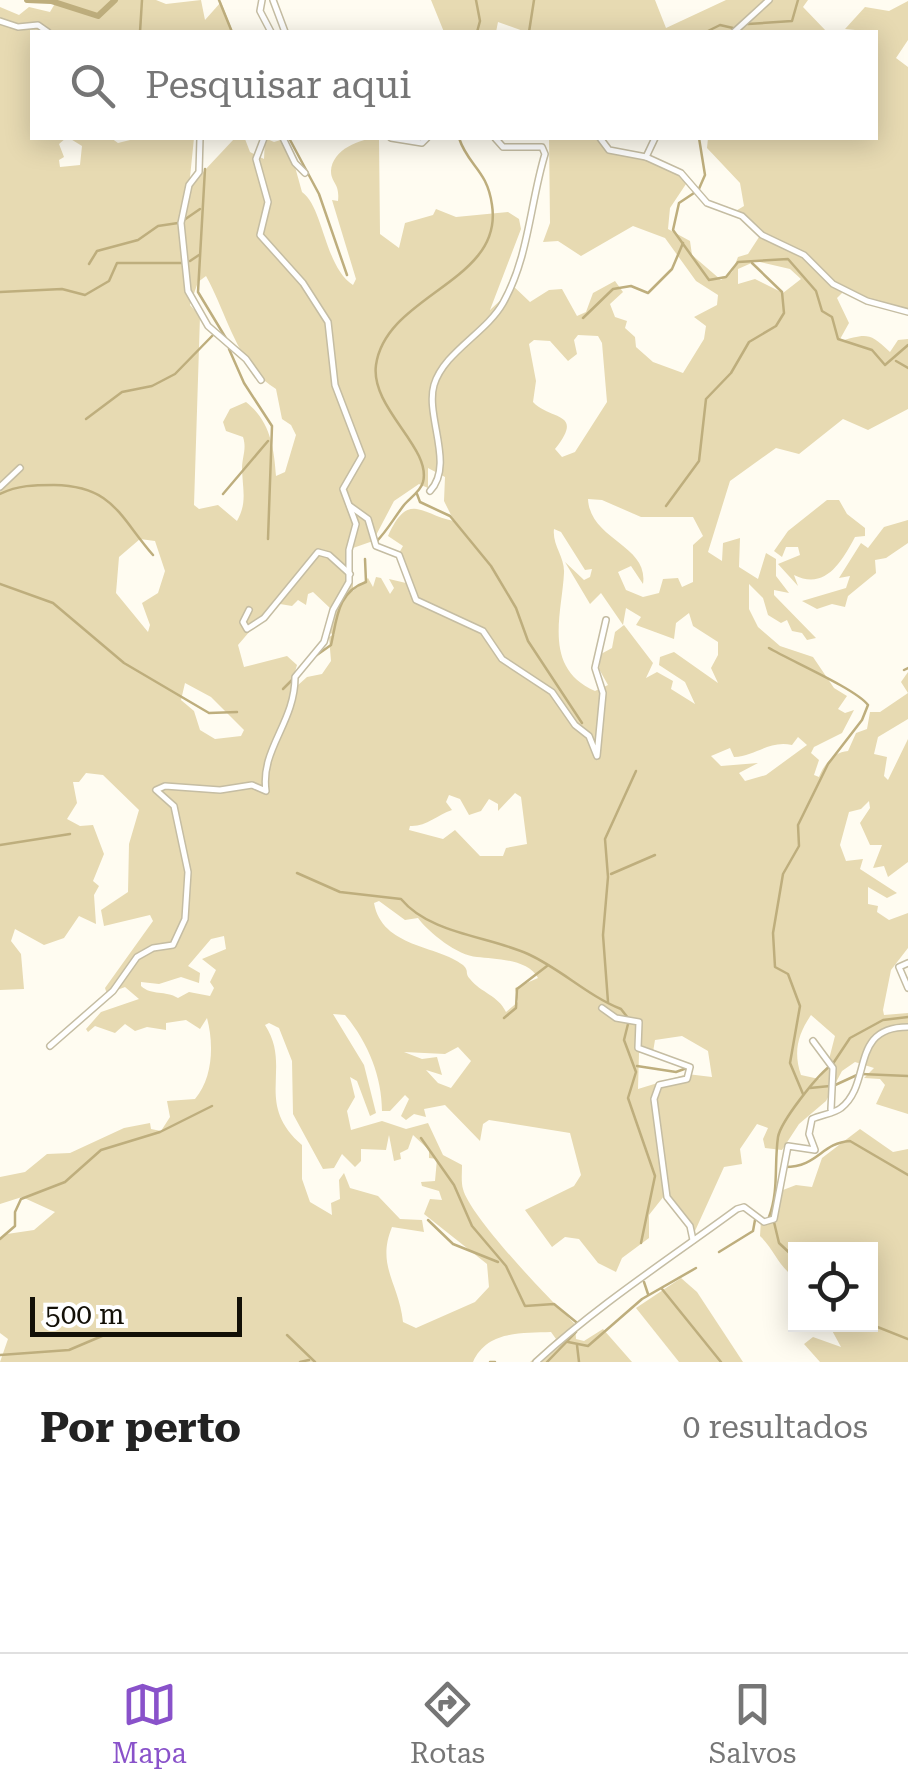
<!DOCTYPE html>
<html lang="pt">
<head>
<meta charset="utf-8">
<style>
  body { margin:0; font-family:"Roboto Serif",serif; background:#f2f2f2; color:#222 }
  .controls { position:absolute; right:30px; bottom:30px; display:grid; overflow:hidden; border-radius:0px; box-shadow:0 5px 25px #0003 }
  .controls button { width:90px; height:90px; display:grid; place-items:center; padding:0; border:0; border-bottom:2px solid #e0e0e0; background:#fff; color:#222; font:50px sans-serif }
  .scale { position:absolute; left:30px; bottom:25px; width:212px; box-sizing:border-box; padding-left:10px; border:5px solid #131007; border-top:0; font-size:28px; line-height:35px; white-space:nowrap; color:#131007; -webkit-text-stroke:8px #fff; paint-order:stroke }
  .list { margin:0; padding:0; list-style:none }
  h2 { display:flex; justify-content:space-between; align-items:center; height:130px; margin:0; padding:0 40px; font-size:42px }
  h2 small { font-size:32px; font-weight:400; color:#767676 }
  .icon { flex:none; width:55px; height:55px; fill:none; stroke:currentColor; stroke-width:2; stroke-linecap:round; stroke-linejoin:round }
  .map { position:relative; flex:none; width:908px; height:1362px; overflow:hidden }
  .search { position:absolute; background:#fff; box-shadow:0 5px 25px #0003; left:30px; right:30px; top:30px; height:110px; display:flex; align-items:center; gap:25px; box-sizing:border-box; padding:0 35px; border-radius:0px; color:#767676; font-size:38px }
  .sheet { height:290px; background:#fff }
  nav { display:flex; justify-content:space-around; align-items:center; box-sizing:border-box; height:140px; border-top:2px solid #e0e0e0; background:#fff; font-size:28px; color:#767676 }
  nav a { display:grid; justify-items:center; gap:5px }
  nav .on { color:#8952ca }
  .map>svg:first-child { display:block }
  .green { fill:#e7dab2; fill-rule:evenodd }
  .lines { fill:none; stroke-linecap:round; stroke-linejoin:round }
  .stream { stroke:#beae7d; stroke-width:2.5 }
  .river { stroke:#beae7d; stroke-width:6 }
  .minor-casing { stroke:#c5bda3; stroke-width:8 }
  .minor { stroke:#fff; stroke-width:5 }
</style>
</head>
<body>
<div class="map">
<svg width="908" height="1362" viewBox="0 0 908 1362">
  <rect width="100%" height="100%" fill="#fffcf1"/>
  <g class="green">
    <path d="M57 0H156L166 4 201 0 205 20 221 2 233 32H32V138H66L59 144 64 157 59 160 60 167 80 165 82 146 69 138H111L118 143 138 138H194L189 187 234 139H245L250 152 264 159 265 138 274 142 287 138 302 192C324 208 324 266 353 285L356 279 332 200 338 201C340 183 331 183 331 171 332 150 360 138 379 138L380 234 399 248 405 223 433 215 436 209 456 217 508 212 519 219 521 229 490 310 505 296 510 283 530 302 549 290 562 289 577 316 586 312 593 293 615 281 623 292 610 304 615 317 627 321 625 328 635 337 636 347 653 362 683 373 704 339 706 326 694 317 717 305 718 295 696 281 665 238 633 226 581 256 558 241 543 242 550 223 549 138H597L606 150 650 160 682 175 686 184 670 208 668 229 690 241 692 255 721 280 732 272 738 257 748 254 761 234 734 212 744 206 740 183 707 148 708 138H876V32L845 29 865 7 889 11 908 1V40L896 58 908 67V313L843 292 837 298 849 323 839 341C865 335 868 330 890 352L898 340 908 339V409L868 430 843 419 799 454 776 448 730 481 708 552 722 561 723 543 740 538 739 567 758 579 766 553 776 559V576L789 593 774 590V595L816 638 807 640 802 633 792 631 787 620 781 623 768 615 763 598 749 584V609L758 627 780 646 813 657 834 688 847 696 838 709 845 713 854 710 842 733 814 747 811 753 819 760 814 775 819 777C824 764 834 752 848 751L856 733 867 729 870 712H880L908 693 901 682 908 672V719L878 737 874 754 887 757 884 776 888 780 908 739V862L888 877 884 866 873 868 882 845H870L860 823 870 808 869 801 861 809 849 812 840 845 846 861 863 859 860 869 897 893 887 898 868 887V904L878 906 877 912 889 920 908 913V948L891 970 883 1010 884 1015 908 1013V1114L876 1104 885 1085 880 1079 864 1078 874 1068 855 1062 842 1071 826 1101 799 1124 782 1150 765 1148 763 1139 768 1128 757 1124 740 1149 742 1164 724 1167 695 1231 664 1196 649 1215V1238L622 1258 616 1272 598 1263 579 1239 565 1237 552 1247 525 1210 574 1186 581 1175 570 1133 489 1120 483 1124 480 1141 445 1105 424 1109 426 1117 414 1114 406 1120 401 1116 409 1099 405 1095 390 1111H382C382 1077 368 1042 345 1015L333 1014 364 1065 376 1113 370 1116 357 1081 350 1077 355 1097 347 1111 351 1130 382 1121 406 1129 428 1123 443 1155 462 1165C462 1173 461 1182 463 1189 470 1217 551 1301 575 1324L576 1339 584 1341 603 1329 632 1362H530L556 1339 551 1332C521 1333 487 1331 473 1362H0L8 1339 0 1333V1240L7 1234 34 1230 55 1212 22 1197 0 1204V1177L25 1172 47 1154 70 1153 124 1128 150 1123 151 1129 161 1131 170 1117 167 1101 195 1099C213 1078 214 1044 207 1018L200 1029 186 1020 166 1023V1030L147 1027 135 1031 125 1024 115 1033 95 1026 88 1032 86 1029 101 1012 139 999 125 987 107 994 105 988 153 921 150 915 104 926 101 910 128 892 129 844 139 810 103 775 86 773 79 782H73L77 803 67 819 80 826 93 825 104 854 93 881 99 886 94 895 96 924 79 916 64 938 44 945 15 929 11 941 21 954 24 989 0 990V7L19 15 29 7 50 12ZM756 261 790 269 801 279 783 293 755 279 738 284V269ZM206 276C228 316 237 365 276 389L282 419 291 425 296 435 285 472 276 476C274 447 270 421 246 402L230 409 223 422 226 431 243 437C247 449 242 457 242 469 243 492 247 503 237 521L218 505 199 509 194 505 200 316 190 305 198 282ZM578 335 598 336 602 343 607 402 575 452 562 457 555 449C585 411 551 421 533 402L536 381 529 344 534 340 550 341 568 361 577 354 574 340ZM428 468 445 477 444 501 454 521C421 515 409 490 388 536L403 546 399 553 406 565V583L389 579 394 588 390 594 381 578 376 577 373 587 368 578 353 591V548L373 541 394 501 419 484 428 488ZM588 499 602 500 641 517H693L703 536 693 545V582L682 587 678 578 663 579 659 593 643 597 626 590 618 572 631 566 643 584C649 545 590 540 588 499ZM554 529 561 532 585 570 592 569 590 577 584 580 565 562 590 604 601 593 623 625 626 608 641 617 636 625 674 639 676 623 689 613 693 626 718 642V655L711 668 718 683 674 652 660 657 659 665 685 682 695 704 671 689 673 681 657 672 646 678 653 663 624 625 615 632 612 648 601 654 599 669 608 685 595 691C542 668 562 614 564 573 565 557 552 545 554 529ZM140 539 155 541 165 571 158 593 142 603 150 625 148 632 116 593 119 557ZM313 592 331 609 327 633 335 634 329 637 331 661 322 674 307 677 297 686 292 682 297 665 287 656 244 667 238 645 274 603 292 606 298 600 306 605 308 594ZM185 683 211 697 244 730 241 736 215 739 200 730 194 711 181 700ZM798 737 807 745 766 775 745 781 739 773 758 763 721 766 711 756 730 748 734 757C756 756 769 740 792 745ZM515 793 521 797 527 844 506 848 503 856H480L455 830 443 839 409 830 410 826C426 827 437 815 452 810L446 802 449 795 460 799 469 815 481 811 489 799 498 804V811ZM379 901 405 920 418 918C428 932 458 956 477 957 495 959 528 959 538 978L515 988 518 1002 506 1012C498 995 481 993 470 979 464 972 470 972 463 965 438 945 382 948 374 903ZM224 936 226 949 202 959 216 970 210 982 214 988 210 996 189 992 178 998C165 990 152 996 141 986V982L159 984 181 977 199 983 200 973 188 966 211 939ZM811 1015 835 1036 827 1067 819 1079 801 1075C793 1052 798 1034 811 1015ZM269 1023 279 1028 292 1061 293 1114 323 1169 334 1168 342 1154 355 1167 361 1161V1149L386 1150 389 1135 394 1161 401 1159 400 1153 408 1149 413 1135 429 1150V1158L437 1159 435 1181 421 1182 422 1186 439 1191 442 1200 430 1199 424 1214 487 1264 489 1287 475 1302 416 1328 403 1322C399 1283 376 1266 392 1227L424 1232 422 1220 400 1219 378 1196 350 1188 344 1173 339 1180 340 1199 331 1203 332 1215 310 1202 302 1179V1145C253 1103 293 1068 265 1025ZM682 1036 708 1051 712 1077 687 1074 638 1089 639 1053 653 1052 655 1040ZM458 1047 471 1061 451 1088 438 1083 426 1070 442 1075 437 1057 422 1059 404 1052 445 1054Z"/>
    <path d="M431 0H655L666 28 726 0H808L803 7 827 32H526L498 22 496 32H444Z"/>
    <path d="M827 500H839L847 514 865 528V536L855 537C840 565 824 590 794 575L798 586 778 564 800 555 798 547H786L782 557 774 551 788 531Z"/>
    <path d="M908 520V543L886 558 875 560 876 573 848 596 845 607 832 604 817 609 802 601 846 588 850 576 839 578 861 543 868 548 884 527Z"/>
    <path d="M860 1129 893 1152 908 1149V1362H820L804 1344 813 1337 841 1347 829 1325 870 1324V1250H796L795 1277C779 1268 774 1249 760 1236L761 1220 774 1216 783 1190 796 1185 812 1187 822 1158Z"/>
    <path d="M681 1278 697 1292 743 1362H679L636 1308Z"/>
  </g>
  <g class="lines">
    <g class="stream">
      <path d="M219 0 232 32"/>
      <path d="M476 0 480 21 477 32"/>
      <path d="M748 24 792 21 798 0"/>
      <path d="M140 32 142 0"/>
      <path d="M529 32 534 0"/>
      <path d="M706 32 720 25 733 28"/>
      <path d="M289 138 319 194 347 275"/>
      <path d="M320 138H344"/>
      <path d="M205 169 198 292 227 340"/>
      <path d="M698 191 705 175 699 138"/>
      <path d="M694 193 679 203 673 230 709 280 726 277 738 262 788 259 816 291 822 311 832 317 838 339 872 350 885 365 908 345"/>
      <path d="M184 220 200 209"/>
      <path d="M190 261 199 255"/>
      <path d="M89 264 97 251 138 240 158 226 178 223"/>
      <path d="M0 292 62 289 85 295 109 281 117 263H184"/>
      <path d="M583 318 613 289 631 286 648 293 672 269 683 243"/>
      <path d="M229 349 244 383 272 426 268 539"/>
      <path d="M896 361 908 368"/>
      <path d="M86 419 122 392 152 386 175 374 214 334"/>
      <path d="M0 494C18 485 35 485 54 485 113 486 119 516 153 555"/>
      <path d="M223 494 268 441"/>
      <path d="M417 494 420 502 450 516 491 566 516 608 528 641 582 723"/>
      <path d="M666 506 699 461 706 399 731 373 749 342 776 326 784 313 782 292 752 263"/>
      <path d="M376 542C387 531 394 518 404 505 410 498 421 491 423 482 432 448 370 408 376 365 386 294 504 282 492 205 487 169 468 166 459 138"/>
      <path d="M0 584 53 603 124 663 209 713 237 712"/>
      <path d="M769 648C791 661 856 689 868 705L862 720 828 764 798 825 799 846 783 874 773 933 775 967 788 974 800 1006 790 1063 803 1094"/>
      <path d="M314 657 331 645C337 619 337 592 366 582L365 559"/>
      <path d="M904 670 908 668"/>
      <path d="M283 689 292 680"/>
      <path d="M0 845 70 834"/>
      <path d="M297 873 340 892 401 899C430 934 488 936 528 954 561 969 588 996 621 1009L628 1018"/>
      <path d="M611 874 655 855"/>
      <path d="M608 1002 603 935 608 877 605 839 636 771"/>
      <path d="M504 1018 516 1008 517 989 547 966"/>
      <path d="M628 1024 624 1040 636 1072 628 1098 655 1176 641 1243"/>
      <path d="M832 1065 850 1038 883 1020 908 1017"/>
      <path d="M637 1066 676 1072 687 1068"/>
      <path d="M861 1074 908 1076"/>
      <path d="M833 1086 857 1075"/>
      <path d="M810 1088 830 1086"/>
      <path d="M421 1138 454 1185 472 1226 506 1266 525 1306 554 1304 576 1322"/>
      <path d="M785 1167C818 1167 821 1143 850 1141L908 1175"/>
      <path d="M769 1217C779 1190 774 1165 778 1137 781 1121 816 1077 830 1066"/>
      <path d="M428 1220 453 1244 498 1262"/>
      <path d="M774 1222 779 1243 796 1259"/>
      <path d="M0 1239 15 1226V1212L21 1199 65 1182 101 1150 160 1132 212 1106"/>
      <path d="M719 1252 753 1231 755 1220"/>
      <path d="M644 1282 648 1294"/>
      <path d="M662 1289 721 1362"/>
      <path d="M870 1324 908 1339"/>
      <path d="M287 1335 315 1362"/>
      <path d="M568 1342 588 1346 642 1299 696 1268"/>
      <path d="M577 1345 579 1362"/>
      <path d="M0 1355 69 1350 102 1336"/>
      <path d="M300 1362 309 1360"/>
      <path d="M490 1362H495"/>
      <path d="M547 1362 576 1332"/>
    </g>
    <path class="river" d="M27 0 51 1 98 16 115 0"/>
    <defs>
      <g id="minor">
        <path d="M262 0 260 11 271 32"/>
        <path d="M273 0 285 32"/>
        <path d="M0 21 18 27 38 25 48 32"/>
        <path d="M734 32 769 0"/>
        <path d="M200 138 199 172 189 185 181 223 188 291 208 326 246 359 261 380"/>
        <path d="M283 138 295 163 305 173"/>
        <path d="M391 138 422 143 427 138"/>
        <path d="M600 138 609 150 646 157 681 173 707 203 742 216 762 235 804 255 833 284 867 301 908 312"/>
        <path d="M646 157 655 138"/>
        <path d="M0 487 20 468"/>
        <path d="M430 491C455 465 425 416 434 385 444 352 486 333 503 303 529 257 530 203 545 154L542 147H503L495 138"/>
        <path d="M350 506 368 519 376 546 399 555 416 600 483 631 502 659 552 692 575 725 589 736 597 756 603 693 595 668 606 620"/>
        <path d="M249 610 243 622 247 629 264 618 318 552 329 555 350 574"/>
        <path d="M908 963 899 967 908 988"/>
        <path d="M602 1008 616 1018 639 1022 638 1048 690 1067 687 1079 659 1085 654 1099 667 1197 690 1226 693 1240"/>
        <path d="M813 1041 833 1068 831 1109"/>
        <path d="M50 1046 113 991 137 957 153 948 173 945 185 919 188 872 174 806 156 790 165 786 220 790 252 785 266 791C260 749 295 723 295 677L324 642 333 610 349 582V550L356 524 343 489 362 456 335 385 328 322 303 283 260 235 268 202 256 159 264 138"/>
        <path d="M536 1362C598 1305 669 1259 737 1209L744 1207 764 1222 774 1219 788 1146 815 1150 809 1134 812 1119C821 1115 835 1113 841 1108 873 1083 849 1027 908 1027"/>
      </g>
    </defs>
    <use href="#minor" class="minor-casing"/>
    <use href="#minor" class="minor"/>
  </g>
</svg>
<div class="controls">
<button><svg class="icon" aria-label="locate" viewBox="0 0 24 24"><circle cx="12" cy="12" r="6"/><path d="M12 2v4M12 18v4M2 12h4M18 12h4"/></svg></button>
</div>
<div class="scale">500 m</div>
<div class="search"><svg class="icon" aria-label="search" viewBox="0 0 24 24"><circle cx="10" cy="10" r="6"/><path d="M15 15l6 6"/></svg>Pesquisar aqui</div>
</div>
<section class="sheet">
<h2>Por perto<small>0 resultados</small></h2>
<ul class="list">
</ul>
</section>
<nav>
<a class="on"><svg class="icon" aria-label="map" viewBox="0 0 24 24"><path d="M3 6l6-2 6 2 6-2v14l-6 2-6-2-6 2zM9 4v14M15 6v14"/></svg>Mapa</a>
<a><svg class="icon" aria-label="directions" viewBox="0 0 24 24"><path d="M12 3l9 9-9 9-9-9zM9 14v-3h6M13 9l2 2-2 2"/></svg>Rotas</a>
<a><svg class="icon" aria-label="saved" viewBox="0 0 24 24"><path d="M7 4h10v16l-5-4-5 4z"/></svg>Salvos</a>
</nav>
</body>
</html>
